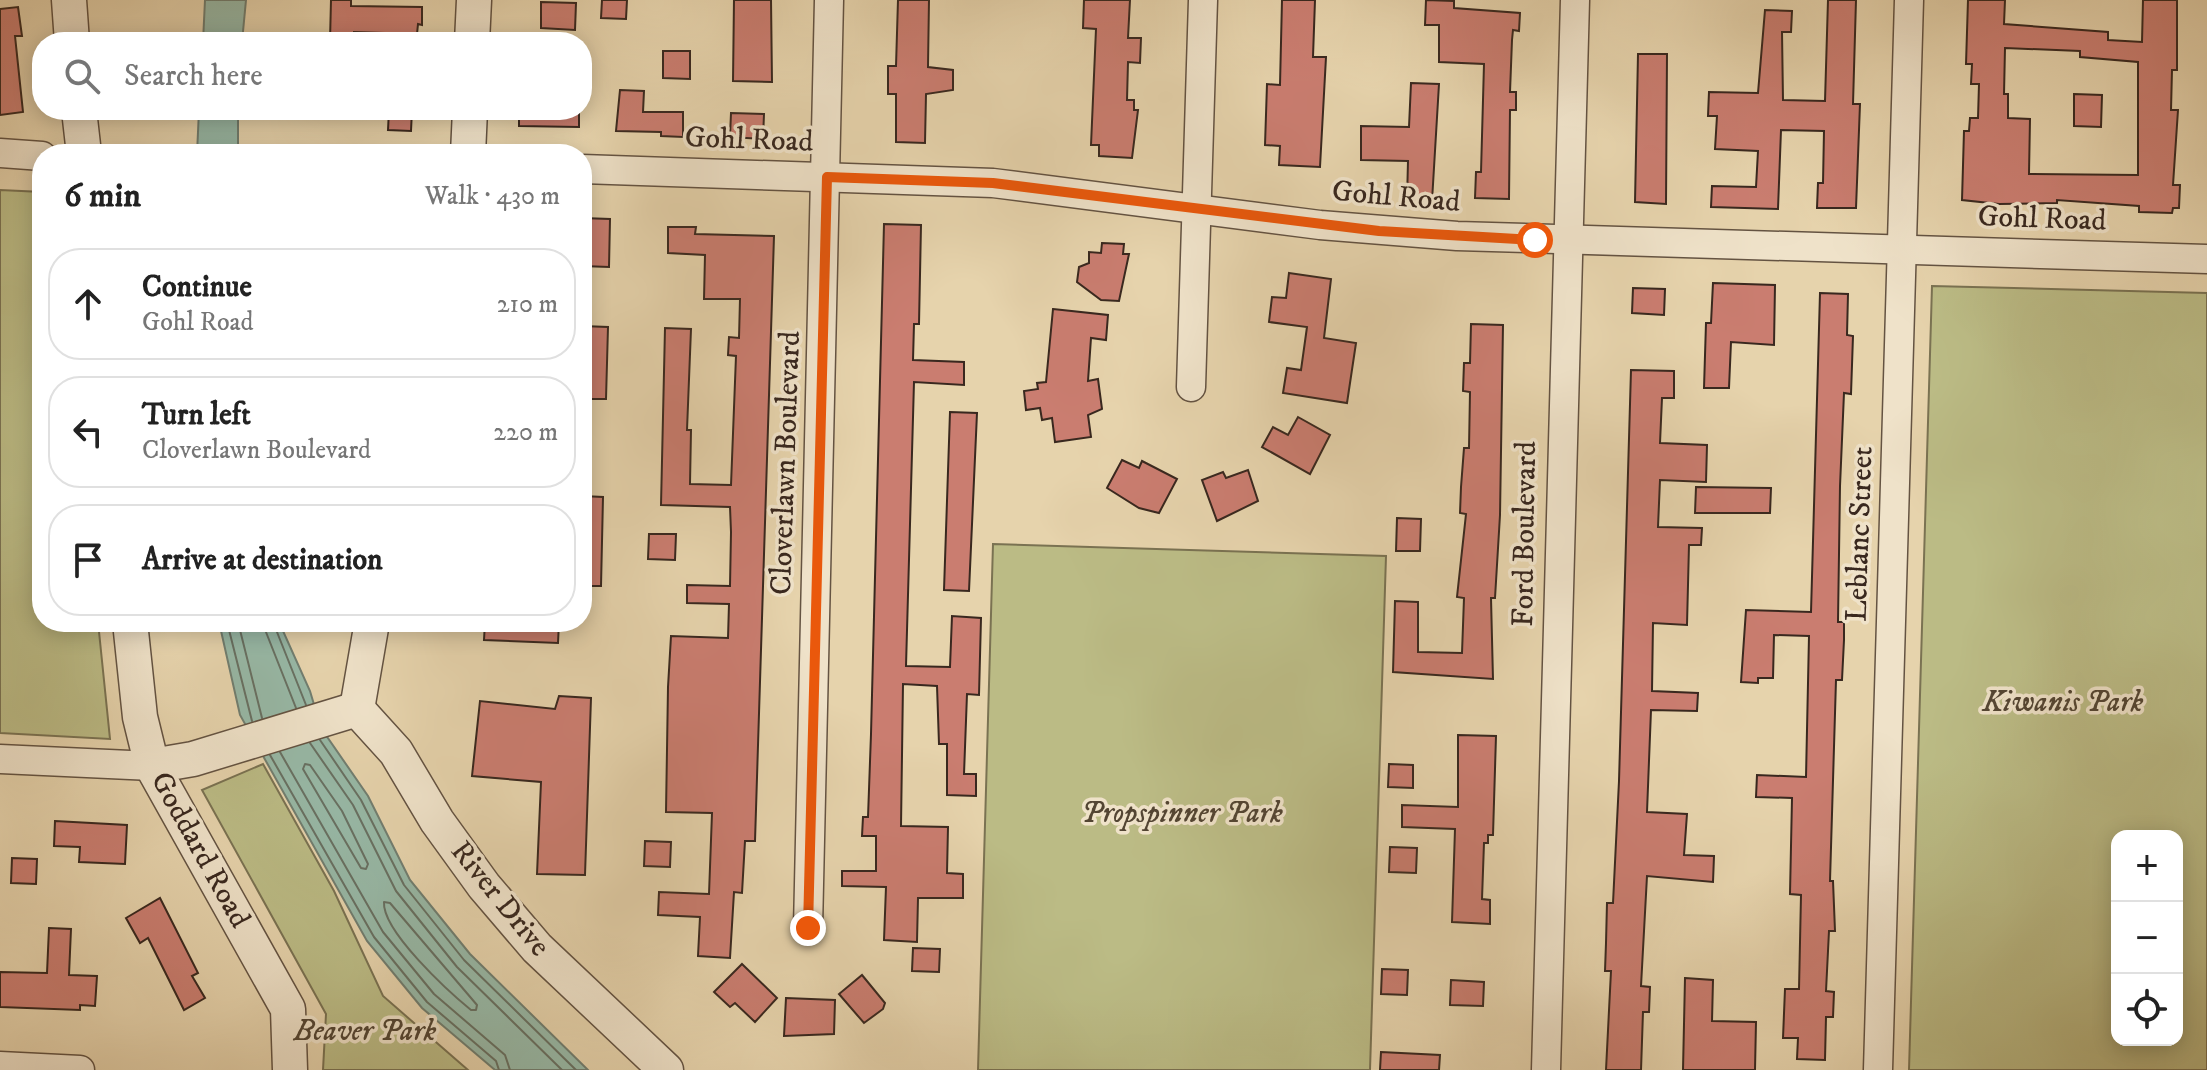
<!DOCTYPE html>
<html lang="en">
<head>
<meta charset="utf-8">
<style>
  body { margin:0; font-family:"IM FELL DW Pica",serif; background:#f6f6f6; color:#222 }
  .controls { position:absolute; right:24px; bottom:24px; display:grid; overflow:hidden; border-radius:16px; box-shadow:0 4px 20px #0003 }
  .controls button { width:72px; height:72px; display:grid; place-items:center; padding:0; border:0; border-bottom:2px solid #e0e0e0; background:#fff; color:#222; font:40px sans-serif }
  .stop { position:absolute; width:24px; height:24px; margin:-18px; border:6px solid #ea580c; border-radius:50%; background:#fff }
  .stop.end { background:#ea580c; border-color:#fff; box-shadow:0 2px 8px #0008 }
  .list { margin:0; padding:0; list-style:none }
  h2 { display:flex; justify-content:space-between; align-items:center; height:104px; margin:0; padding:0 32px; font-size:34px }
  h2 small { font-size:26px; font-weight:400; color:#767676 }
  .list li { display:grid; grid-template-columns:52px 1fr auto; gap:24px; align-items:center; box-sizing:border-box; height:112px; margin:0 16px 16px; padding:0 16px; border:2px solid #e0e0e0; border-radius:32px }
  .list b { display:block; font-size:30px; white-space:nowrap }
  .list p { margin:0; font-size:26px; white-space:nowrap; color:#767676 }
  .list em { font-size:26px; font-style:normal; color:#767676 }
  .icon { flex:none; width:44px; height:44px; fill:none; stroke:currentColor; stroke-width:2; stroke-linecap:round; stroke-linejoin:round }
  .map { position:relative; flex:none; width:2207px; height:1070px; overflow:hidden }
  .search { position:absolute; background:#fff; box-shadow:0 4px 20px #0003; left:32px; top:32px; width:560px; height:88px; display:flex; align-items:center; gap:20px; box-sizing:border-box; padding:0 28px; border-radius:32px; color:#767676; font-size:30px }
  .panel { position:absolute; background:#fff; box-shadow:0 4px 20px #0003; left:32px; top:144px; width:560px; height:488px; border-radius:32px }
  .map>svg:first-child { display:block }
  .green { fill:#bbbb85; stroke:#7a7252; stroke-width:2; fill-rule:evenodd }
  .water { fill:#97b8a6; stroke:#717e70; stroke-width:2 }
  .lines { fill:none; stroke-linecap:round; stroke-linejoin:round }
  .shore { stroke:#687062; stroke-width:2 }
  .building { fill:#ca7d70; stroke:#39281f; stroke-width:2; fill-rule:evenodd }
  .minor-casing { stroke:#645342; stroke-width:31 }
  .tertiary-casing { stroke:#645342; stroke-width:37 }
  .minor { stroke:#efe2c9; stroke-width:28 }
  .tertiary { stroke:#efe2c9; stroke-width:34 }
  .route { stroke:#ea580c; stroke-width:10 }
  .labels { text-anchor:middle; dominant-baseline:central; stroke-width:7; stroke-linejoin:round; paint-order:stroke }
  .street-label { font-size:30px; fill:#39281f; stroke:#efe2c9 }
  .park-label { font-size:30px; font-style:italic; fill:#534533; stroke:#efe2c9 }
</style>
</head>
<body>
<div class="map">
<svg width="2207" height="1070" viewBox="0 0 2207 1070">
  <rect width="100%" height="100%" fill="#e6d3ac"/>
  <filter id="stains"><feTurbulence type="fractalNoise" baseFrequency=".0025" numOctaves="4"/><feColorMatrix values="0 0 0 0 .2 0 0 0 0 .09 0 0 0 0 .02 0 0 0 .5 -.17"/></filter>
  <radialGradient id="worn" r=".72"><stop offset=".6" stop-color="#630" stop-opacity="0"/><stop offset="1" stop-color="#630" stop-opacity=".3"/></radialGradient>
  <g class="green">
    <path d="M0 190 42 192V622H98L110 739 0 733Z"/>
    <path d="M1932 286 2207 293V1070H1909ZM2117 836H2177V1040H2117Z"/>
    <path d="M993 544 1386 556 1370 1070H978Z"/>
    <path d="M263 764 334 891 383 996 468 1070H323L326 1014 202 790Z"/>
  </g>
  <g class="water">
    <path d="M205 0H246L242 42H203Z"/>
    <path d="M199 110H238V154H197Z"/>
    <path d="M219 622H279L310 691 321 728 368 796 410 880 470 954 588 1070H495L422 1008 367 941 240 715Z"/>
  </g>
  <g class="lines">
    <g class="shore">
      <path d="M227 622 252 721"/>
      <path d="M238 622 262 718"/>
      <path d="M262 622 296 708"/>
      <path d="M273 622 306 705"/>
      <path d="M320 740 361 800 404 885 464 960 576 1070"/>
      <path d="M310 743 353 805 396 891 457 967 562 1070"/>
      <path d="M280 752 383 932 434 994 505 1055 510 1070"/>
      <path d="M270 755 374 937 427 1002 496 1061 499 1070"/>
      <path d="M305 764 310 765 342 811 368 864 366 869 361 868 303 769Z"/>
      <path d="M384 902 390 903 477 1005 476 1010H471C449 992 382 931 384 902Z"/>
    </g>
  </g>
  <g class="building">
    <path d="M331 0H351V6L422 7V25L418 24 417 34 354 32V42L330 41Z"/>
    <path d="M602 0H627L626 19 601 18Z"/>
    <path d="M734 0H771L772 82 733 81Z"/>
    <path d="M898 0H929L928 67 953 70V90L926 94 925 143 896 142V94H888V66H896Z"/>
    <path d="M1084 0H1130L1128 38H1141L1140 63 1128 62 1127 100H1134V110H1138L1132 158 1099 156V145H1091L1096 29 1083 28Z"/>
    <path d="M1282 0H1315L1313 57H1326L1320 167 1279 165 1280 146 1265 145 1267 84 1280 85Z"/>
    <path d="M1426 0 1454 1V8L1520 13 1519 31 1513 30 1512 40 1510 92H1516V110H1510L1509 199 1475 198 1476 172H1481L1484 64 1439 62V25H1425Z"/>
    <path d="M1828 0H1856L1853 104H1860L1856 208H1817L1818 183H1823L1824 131 1781 130 1778 209 1711 207 1712 186 1756 187 1758 151 1715 149 1717 116H1708L1709 92 1758 93 1765 10 1792 11 1791 32H1782L1783 100 1825 101Z"/>
    <path d="M1968 0H2005L2004 24 2108 32V40L2142 42 2143 0H2177V70H2172L2171 110H2178L2173 185H2180L2179 208H2173L2172 213 2139 212V206L2057 200V203L1999 204 1962 200 1964 131H1969L1970 118H1978L1979 84H1971L1972 64H1966ZM2005 48 2080 51V57L2138 62V175L2029 174 2030 119 2008 118V94H2004Z"/>
    <path d="M541 2 576 3 575 30 541 28Z"/>
    <path d="M18 7 22 36H15L23 112 0 115V9Z"/>
    <path d="M663 51H690V79L663 78Z"/>
    <path d="M1638 54H1667L1666 204 1635 202Z"/>
    <path d="M1411 83 1439 84 1432 201 1407 200 1408 161 1361 160V126L1409 127Z"/>
    <path d="M620 90 644 91 643 112H683V137L661 136V132L616 131Z"/>
    <path d="M2074 94 2102 95 2101 127 2074 126Z"/>
    <path d="M389 110H412L411 131 388 130Z"/>
    <path d="M519 110H579V127L519 126Z"/>
    <path d="M731 113 764 114 763 139 730 137Z"/>
    <path d="M582 218 610 219 609 267 582 266Z"/>
    <path d="M884 224 921 225 919 324H914L913 360 964 362V385L914 382 906 666 950 667 952 616 981 618 979 695 967 694 964 774H976V796L947 795V744H939L937 686 903 684 901 826 948 827 947 873 963 874V898H918L917 942 884 940 886 887 842 886V871H876V836H862L863 817H868L871 734Z"/>
    <path d="M668 227H696L695 234 774 236 755 841H745L742 893 734 892 730 958 698 956 700 917 658 915 659 892 709 894 712 813 666 812 668 687 671 636 728 638 729 604 687 603V585L730 586 731 532 730 507 661 505 665 328 691 329 687 430H691L690 484 731 485 736 356 728 355 729 337 739 338 740 299H704L705 255 668 253Z"/>
    <path d="M1102 243 1124 244 1123 254H1129L1119 301 1101 300 1077 282 1079 267 1089 263V252L1101 253Z"/>
    <path d="M1289 273 1331 279 1324 338 1356 343 1347 403 1283 393 1287 368 1301 370 1307 327 1269 322 1272 297 1286 298Z"/>
    <path d="M1713 283 1775 285 1774 345 1731 342 1729 388H1704L1706 323H1711Z"/>
    <path d="M1633 288 1665 289 1664 315 1632 313Z"/>
    <path d="M1820 293 1848 294 1847 335 1853 336 1851 394 1844 393 1840 486 1838 622H1844V640L1842 680H1836L1830 881H1833L1835 931H1829L1826 991 1834 992 1833 1017H1826L1825 1060 1797 1059 1798 1038H1783L1785 989H1799L1801 895 1790 894 1792 798 1756 797 1757 775 1806 777 1809 636 1774 635 1773 678H1758V683L1741 682 1746 610 1811 612Z"/>
    <path d="M1053 309 1108 315 1106 340 1091 338 1088 381 1098 379 1102 409 1088 415 1091 437 1055 442 1052 418 1042 420 1040 408 1026 410 1024 391 1038 389 1037 383 1046 382Z"/>
    <path d="M1471 324 1503 325 1500 515 1495 598H1491L1493 679 1393 672 1395 601 1418 602V652L1462 653 1464 598 1457 597 1466 514 1460 513 1461 487 1464 448H1469L1470 392 1463 391 1464 363H1470Z"/>
    <path d="M582 326 608 327 606 399H582Z"/>
    <path d="M1631 370 1674 371V398H1662L1660 443 1707 445 1706 482 1660 480 1658 527 1702 528 1701 545H1689L1687 625 1653 623 1652 691 1698 693 1697 711 1651 710 1647 812 1687 814 1684 855 1714 856 1713 882 1647 876 1641 986 1650 987 1649 1012H1643L1641 1070H1606L1611 971H1605L1606 943 1607 903H1613L1619 781Z"/>
    <path d="M950 412 977 413 969 591 944 590Z"/>
    <path d="M1298 417 1330 435 1310 474 1262 447 1273 427 1288 435Z"/>
    <path d="M1122 460 1139 468 1142 461 1177 479 1159 513 1139 508 1107 488Z"/>
    <path d="M1248 470 1258 501 1217 521 1202 480 1223 472 1226 478Z"/>
    <path d="M1696 487 1771 488 1770 513H1695Z"/>
    <path d="M582 496 603 497 601 586H582Z"/>
    <path d="M1397 518 1421 519 1420 551H1396Z"/>
    <path d="M649 534H676L675 560 648 559Z"/>
    <path d="M485 622H559L558 643 484 640Z"/>
    <path d="M559 696 591 698 585 875 537 874 541 782 472 776 480 701 555 709Z"/>
    <path d="M1458 735 1496 736 1493 835H1488V843H1484L1482 899 1490 900V924L1452 922 1455 829 1402 827V805L1458 807Z"/>
    <path d="M1389 764 1413 765V788L1388 787Z"/>
    <path d="M55 821 127 825 125 864 79 862 80 847 54 846Z"/>
    <path d="M645 841 671 842 670 867 644 866Z"/>
    <path d="M1390 847 1417 848 1416 873 1389 872Z"/>
    <path d="M12 858 37 859 36 884 11 883Z"/>
    <path d="M160 898 198 973 192 976 205 998 184 1010 148 938 140 943 126 918Z"/>
    <path d="M49 928 71 929 69 975 97 976 95 1006 80 1005V1010L0 1007V972L47 973Z"/>
    <path d="M913 948 940 949 939 972 912 971Z"/>
    <path d="M742 964 777 998 755 1022 735 1003 730 1007 714 992Z"/>
    <path d="M1382 969 1408 970 1407 995 1381 994Z"/>
    <path d="M862 975 885 1003 883 1009 864 1023 839 994Z"/>
    <path d="M1685 978 1713 980 1712 1021 1756 1022 1755 1070H1683Z"/>
    <path d="M1451 980 1484 982 1483 1006 1450 1005Z"/>
    <path d="M786 998 835 1000 834 1034 784 1036Z"/>
    <path d="M1381 1052 1440 1055 1439 1070H1380Z"/>
  </g>
  <g class="lines">
    <defs>
      <g id="minor">
        <path d="M0 153 42 156"/>
        <path d="M582 169 993 183 1320 225 1457 236 2207 259"/>
        <path d="M1191 387 1203 0"/>
        <path d="M0 759 152 766"/>
        <path d="M808 928 829 0"/>
        <path d="M0 1066 80 1070"/>
        <path d="M1546 1070 1575 0"/>
        <path d="M1878 1070 1909 0"/>
      </g>
      <g id="tertiary">
        <path d="M69 0 72 42"/>
        <path d="M472 42 474 0"/>
        <path d="M79 110 84 154"/>
        <path d="M468 154 470 110"/>
        <path d="M130 622 140 717 152 766 288 1009 290 1070"/>
        <path d="M357 709 396 752 437 821 484 886 537 948 666 1070"/>
        <path d="M357 709 372 622"/>
        <path d="M152 766 193 759 357 709"/>
      </g>
    </defs>
    <use href="#minor" class="minor-casing"/>
    <use href="#tertiary" class="tertiary-casing"/>
    <use href="#minor" class="minor"/>
    <use href="#tertiary" class="tertiary"/>
  </g>
  <g class="lines">
    <path class="route" d="M808 928 827 177 993 183 1379 231 1535 240"/>
  </g>
  <g class="labels">
    <g class="street-label">
      <text transform="translate(749 140) rotate(2)">Gohl Road</text>
      <text transform="translate(1396 197) rotate(5)">Gohl Road</text>
      <text transform="translate(2042 219) rotate(2)">Gohl Road</text>
      <text transform="translate(786 463) rotate(-88)">Cloverlawn Boulevard</text>
      <text transform="translate(1525 534) rotate(-89)">Ford Boulevard</text>
      <text transform="translate(1860 534) rotate(-88)">Leblanc Street</text>
      <text transform="translate(200 850) rotate(61)">Goddard Road</text>
      <text transform="translate(500 899) rotate(51)">River Drive</text>
    </g>
    <g class="park-label">
      <text x="2063" y="702">Kiwanis Park</text>
      <text x="1182" y="813">Propspinner Park</text>
      <text x="365" y="1031">Beaver Park</text>
    </g>
  </g>
  <rect width="100%" height="100%" filter="url(#stains)"/>
  <rect width="100%" height="100%" fill="url(#worn)"/>
</svg>
<div class="controls">
<button>+</button>
<button>−</button>
<button><svg class="icon" aria-label="locate" viewBox="0 0 24 24"><circle cx="12" cy="12" r="6"/><path d="M12 2v4M12 18v4M2 12h4M18 12h4"/></svg></button>
</div>
<div class="stop" style="left:1535px;top:240px"></div>
<div class="stop end" style="left:808px;top:928px"></div>
<div class="search"><svg class="icon" aria-label="search" viewBox="0 0 24 24"><circle cx="10" cy="10" r="6"/><path d="M15 15l6 6"/></svg>Search here</div>
<section class="panel">
<h2>6 min<small>Walk · 430 m</small></h2>
<ul class="list">
<li><svg class="icon" aria-label="ahead" viewBox="0 0 24 24"><path d="M12 20V5M6 11l6-6 6 6"/></svg><div><b>Continue</b><p>Gohl Road</p></div><em>210 m</em></li>
<li><svg class="icon" aria-label="left" viewBox="0 0 24 24"><path d="M17 20v-9H6M10 6l-5 5 5 5"/></svg><div><b>Turn left</b><p>Cloverlawn Boulevard</p></div><em>220 m</em></li>
<li><svg class="icon" aria-label="arrive" viewBox="0 0 24 24"><path d="M6 21V4h12l-3 4 3 4H6"/></svg><div><b>Arrive at destination</b></div></li>
</ul>
</section>
</div>
</body>
</html>
